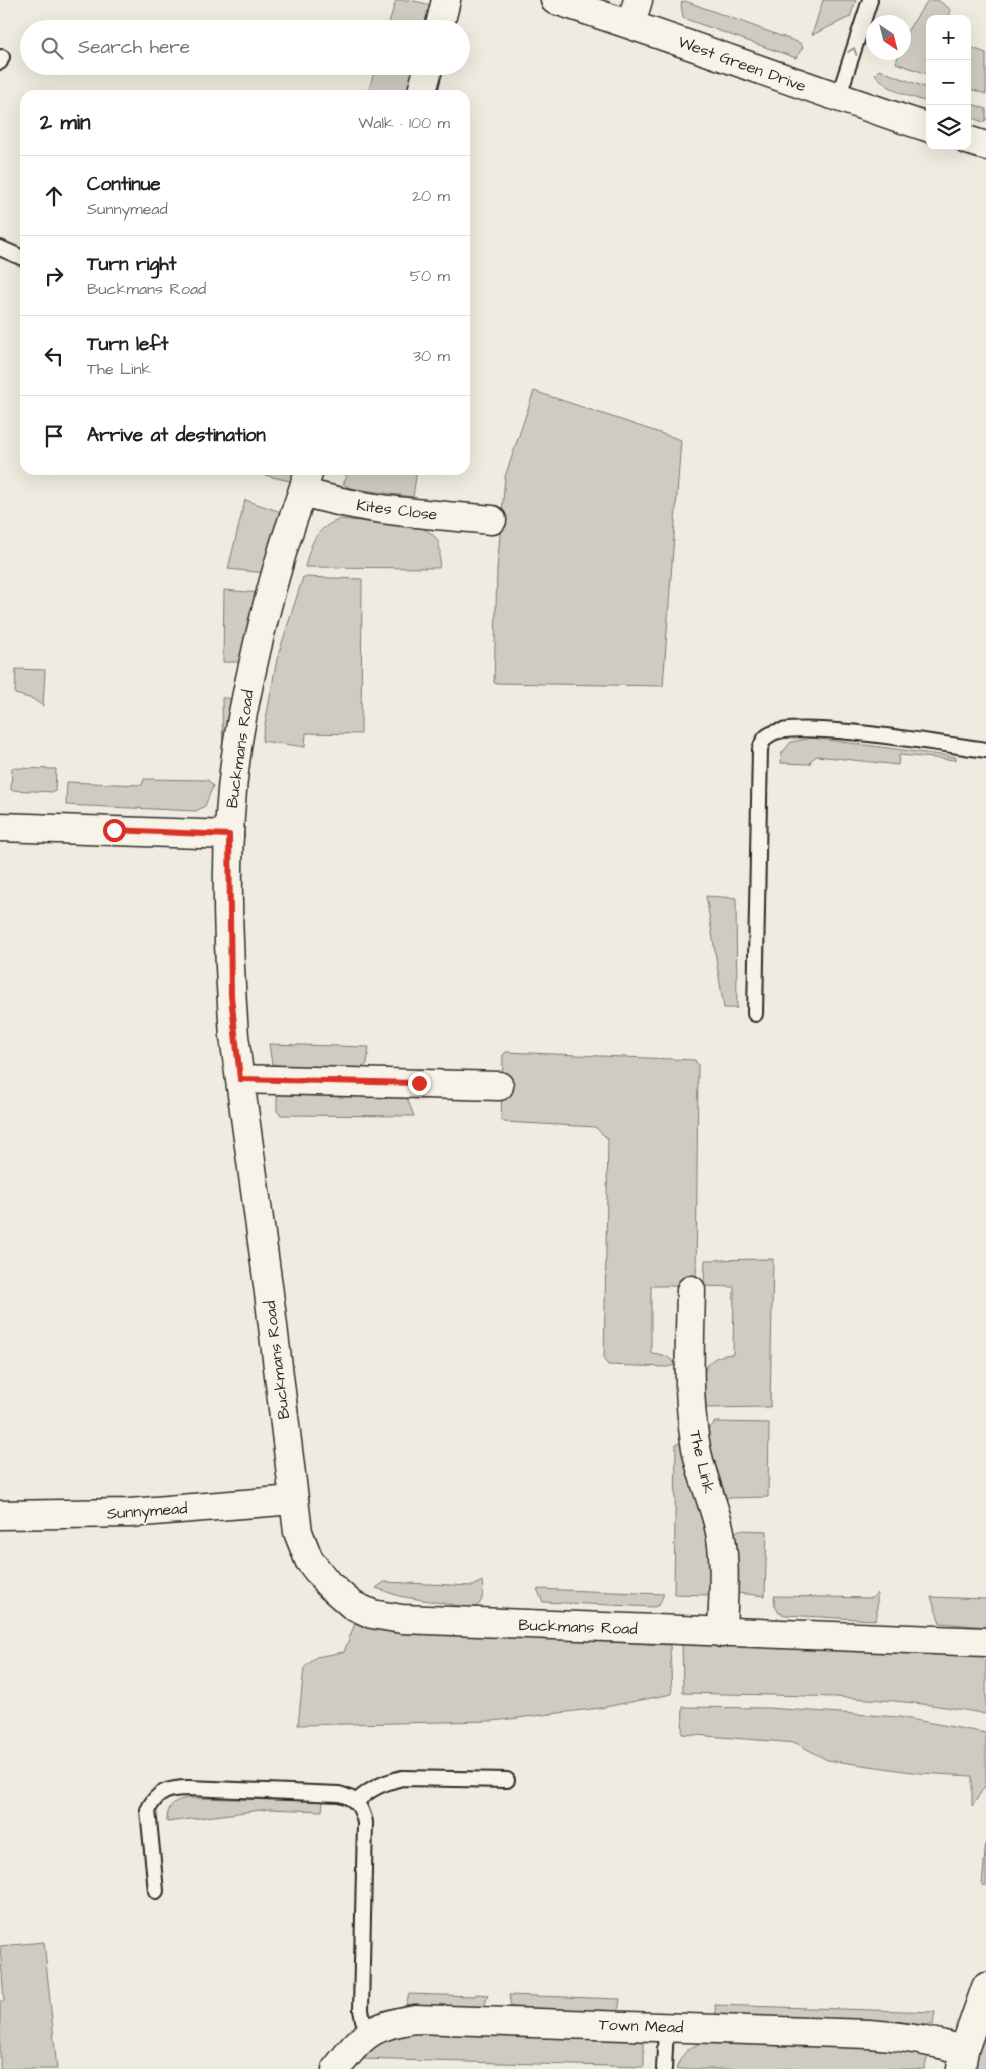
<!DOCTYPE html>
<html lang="en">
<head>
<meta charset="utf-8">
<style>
  body { margin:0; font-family:"Architects Daughter",sans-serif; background:#f6f6f6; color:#202124 }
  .controls { position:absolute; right:15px; top:15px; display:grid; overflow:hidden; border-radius:10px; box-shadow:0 5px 20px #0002 }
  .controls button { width:45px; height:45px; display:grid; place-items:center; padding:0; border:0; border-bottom:1px solid #e0e0e0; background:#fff; color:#202124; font:25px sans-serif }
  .compass { position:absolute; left:866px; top:15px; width:45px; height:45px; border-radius:50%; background:#fff; box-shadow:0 5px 20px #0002; rotate:145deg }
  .stop { position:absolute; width:15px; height:15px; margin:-11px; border:4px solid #d93025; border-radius:50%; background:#fff }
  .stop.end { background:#d93025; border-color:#fff; box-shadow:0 1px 5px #0008 }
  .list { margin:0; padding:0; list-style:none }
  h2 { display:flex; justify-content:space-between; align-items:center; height:65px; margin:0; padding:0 20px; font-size:21px }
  h2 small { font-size:16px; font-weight:400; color:#757577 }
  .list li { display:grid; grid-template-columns:32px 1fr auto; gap:15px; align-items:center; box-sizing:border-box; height:80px; padding:0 20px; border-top:1px solid #e0e0e0 }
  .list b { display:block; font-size:19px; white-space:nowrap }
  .list p { margin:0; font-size:16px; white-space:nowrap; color:#757577 }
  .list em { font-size:16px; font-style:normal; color:#757577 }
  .icon { flex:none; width:28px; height:28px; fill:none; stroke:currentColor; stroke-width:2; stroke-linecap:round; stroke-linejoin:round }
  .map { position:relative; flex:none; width:986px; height:2069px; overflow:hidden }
  .search { position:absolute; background:#fff; box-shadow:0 5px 20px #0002; left:20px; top:20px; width:450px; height:55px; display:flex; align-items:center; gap:12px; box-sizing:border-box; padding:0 18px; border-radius:28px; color:#757577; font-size:19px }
  .panel { position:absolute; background:#fff; box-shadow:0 5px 20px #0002; left:20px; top:90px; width:450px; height:385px; border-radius:15px }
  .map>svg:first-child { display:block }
  .green { fill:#cfcbc2; stroke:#7d7b76 }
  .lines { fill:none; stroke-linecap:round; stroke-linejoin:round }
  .lane-casing { stroke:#2b2b2b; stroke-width:18 }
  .street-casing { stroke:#2b2b2b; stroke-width:31 }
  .lane { stroke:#f7f3e8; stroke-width:14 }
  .street { stroke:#f7f3e8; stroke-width:28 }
  .oneway { stroke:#918f8a }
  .route { stroke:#d93025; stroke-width:6 }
  .labels { text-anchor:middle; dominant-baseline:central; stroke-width:4; stroke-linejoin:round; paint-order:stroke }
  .street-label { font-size:16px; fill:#2b2b2b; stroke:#f7f3e8 }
</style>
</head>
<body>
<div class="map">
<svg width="986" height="2069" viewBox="0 0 986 2069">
  <rect width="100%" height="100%" fill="#efebe0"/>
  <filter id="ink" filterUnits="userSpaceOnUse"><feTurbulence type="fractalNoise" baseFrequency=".02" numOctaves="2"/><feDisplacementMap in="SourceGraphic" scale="10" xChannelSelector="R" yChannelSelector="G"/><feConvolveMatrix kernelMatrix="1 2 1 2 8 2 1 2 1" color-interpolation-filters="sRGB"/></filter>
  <g filter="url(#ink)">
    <g class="green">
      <path d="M396 0H410L431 5 425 29H387Z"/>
      <path d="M823 0H856L850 17 812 35Z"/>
      <path d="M928 0H938L951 10 948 19H930V75L896 63 899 53 904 52V36Z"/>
      <path d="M685 1 800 43 803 47 796 58 683 18 681 3Z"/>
      <path d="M967 46 986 53V94L967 88Z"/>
      <path d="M376 66H414L406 95H367Z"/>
      <path d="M879 70 930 89V103C910 96 889 92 875 74Z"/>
      <path d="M967 102 986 109V120L983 122 967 116Z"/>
      <path d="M534 391 681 440 663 686 494 683 497 570 505 477Z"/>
      <path d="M251 470H297L294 482 251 472Z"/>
      <path d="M340 470H417L413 497 350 488 343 484 347 477Z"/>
      <path d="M245 500 284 513 265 573 228 569Z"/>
      <path d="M341 519 421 528C442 536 441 548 439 568L305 567C311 543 315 528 341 519Z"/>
      <path d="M303 577 362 579 361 734 306 733 305 747 262 741 277 659Z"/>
      <path d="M224 590 260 593 241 662H223Z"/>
      <path d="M16 669 45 670 43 706 33 699 15 694Z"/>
      <path d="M222 698H229L232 702 223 757Z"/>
      <path d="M812 738 956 757V760L899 755 898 765 817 756 811 760 810 764 781 763 782 753 791 742Z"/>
      <path d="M12 768 56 769 55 792 11 790Z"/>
      <path d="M144 779 208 780 213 786 205 806 196 811 66 805 67 782 142 785Z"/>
      <path d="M706 896 736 898 737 1008H724Z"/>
      <path d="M269 1044 369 1047 367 1064 357 1071 291 1069 272 1064Z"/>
      <path d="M506 1052 695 1060 698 1065 696 1286H651V1353C662 1354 670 1356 676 1365L667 1367 608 1365 604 1360 608 1139 595 1127 504 1122 501 1119 503 1055Z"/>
      <path d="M283 1092 397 1095 407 1098 414 1116 281 1115 277 1111V1096Z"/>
      <path d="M773 1259 770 1407 703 1408C703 1381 697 1356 733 1354L734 1287 704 1286 705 1260Z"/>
      <path d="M715 1422 769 1423 768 1497 726 1498 707 1436 708 1430Z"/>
      <path d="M683 1443 710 1540V1595L674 1594 676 1444Z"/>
      <path d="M739 1530 767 1531 765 1596 737 1593V1550L734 1538 735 1533Z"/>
      <path d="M482 1581C483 1591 485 1605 472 1608L399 1596 376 1588 384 1582 473 1586Z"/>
      <path d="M537 1589 664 1594 659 1605 654 1607 543 1602Z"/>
      <path d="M877 1593V1616L875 1620 786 1615 779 1613 775 1606 774 1596 872 1598Z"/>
      <path d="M931 1597 986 1599V1627L940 1623Z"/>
      <path d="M357 1618 404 1631 670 1645 672 1694 600 1708 493 1721 298 1725 304 1668 316 1657 344 1652Z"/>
      <path d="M682 1638 986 1653V1714C887 1694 784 1696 683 1693Z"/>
      <path d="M683 1707 768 1708 899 1717 986 1733V1784L972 1807V1776L919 1773 827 1760 796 1743 682 1734Z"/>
      <path d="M188 1798 323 1801 322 1811 269 1809 167 1822C167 1806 173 1800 188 1798Z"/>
      <path d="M986 1841V1886L982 1885Z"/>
      <path d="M44 1942 57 2069H0V2001H4L0 1946Z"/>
      <path d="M409 1994 475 1996 476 1994 488 1995 484 2007 406 2005Z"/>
      <path d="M509 1995 620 1999 618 2012 511 2007Z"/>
      <path d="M715 2005 935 2012 933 2025 716 2016Z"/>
      <path d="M986 2029V2069H974L983 2030Z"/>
      <path d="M397 2031 644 2038V2067L360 2059 365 2050Z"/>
      <path d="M720 2040 886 2048 928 2056 924 2069H676C685 2045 697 2043 720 2040Z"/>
    </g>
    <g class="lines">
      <defs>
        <g id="lane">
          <path d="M0 62 2 57"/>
          <path d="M838 98 870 0"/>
          <path d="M0 248 25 259"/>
          <path d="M755 1014 760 749C762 743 764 737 771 734 796 719 949 745 986 750"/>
          <path d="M357 1801C371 1788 383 1783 402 1778L507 1780"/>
          <path d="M156 1891 148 1810C157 1791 169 1788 189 1788L339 1794C356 1798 361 1806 365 1822L361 2010 363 2020 371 2031"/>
          <path d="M664 2069 666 2027"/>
        </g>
        <g id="street">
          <path d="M555 0C681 40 804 87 930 128"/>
          <path d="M631 24 638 0"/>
          <path d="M439 29 446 0"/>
          <path d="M421 95 429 66"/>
          <path d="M967 140 986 146"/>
          <path d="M309 470C302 496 292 520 284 546 267 602 253 661 242 718 222 822 227 931 234 1036L269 1293 298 1532 309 1560 328 1584 352 1605 372 1614 402 1619 986 1642"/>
          <path d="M303 492C364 511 429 514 492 520"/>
          <path d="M0 827 229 835"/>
          <path d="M240 1079 499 1086"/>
          <path d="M691 1290C690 1340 687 1392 695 1442 699 1470 711 1496 718 1523 727 1558 723 1597 722 1633"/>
          <path d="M0 1515 129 1513 294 1500"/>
          <path d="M961 2068 964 2050 986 1987"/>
          <path d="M336 2069C363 2035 370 2026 415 2019L869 2034C902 2036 932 2041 964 2050"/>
        </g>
      </defs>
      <use href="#lane" class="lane-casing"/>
      <use href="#street" class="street-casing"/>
      <use href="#lane" class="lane"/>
      <use href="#street" class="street"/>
    </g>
    <defs><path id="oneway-chevron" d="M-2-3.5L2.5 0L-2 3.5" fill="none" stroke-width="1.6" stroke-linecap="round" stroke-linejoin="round" transform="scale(1.25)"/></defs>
    <use class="oneway" href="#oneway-chevron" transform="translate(853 51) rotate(-72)"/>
  </g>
  <g class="lines" filter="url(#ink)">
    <path class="route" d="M114 830 229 835 231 996 240 1079 419 1083"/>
  </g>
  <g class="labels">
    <g class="street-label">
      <text transform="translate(742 64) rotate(20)">West Green Drive</text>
      <text transform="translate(397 510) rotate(7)">Kites Close</text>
      <text transform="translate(240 749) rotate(-82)">Buckmans Road</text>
      <text transform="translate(277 1360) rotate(-97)">Buckmans Road</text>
      <text transform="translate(702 1462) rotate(77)">The Link</text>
      <text transform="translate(147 1511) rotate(-4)">Sunnymead</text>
      <text transform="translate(578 1627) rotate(2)">Buckmans Road</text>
      <text transform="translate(641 2026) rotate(2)">Town Mead</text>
    </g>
  </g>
</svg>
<div class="controls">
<button>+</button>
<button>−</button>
<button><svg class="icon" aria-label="layers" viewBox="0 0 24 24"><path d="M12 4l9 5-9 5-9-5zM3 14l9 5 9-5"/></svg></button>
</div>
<svg class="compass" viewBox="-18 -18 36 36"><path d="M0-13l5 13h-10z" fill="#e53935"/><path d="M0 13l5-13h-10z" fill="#757577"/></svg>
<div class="stop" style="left:114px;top:830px"></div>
<div class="stop end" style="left:419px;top:1083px"></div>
<div class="search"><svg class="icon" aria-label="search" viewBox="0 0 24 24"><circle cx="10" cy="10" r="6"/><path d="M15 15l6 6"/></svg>Search here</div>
<section class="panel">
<h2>2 min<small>Walk · 100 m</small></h2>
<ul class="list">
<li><svg class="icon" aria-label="ahead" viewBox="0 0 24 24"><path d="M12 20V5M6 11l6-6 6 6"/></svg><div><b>Continue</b><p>Sunnymead</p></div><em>20 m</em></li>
<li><svg class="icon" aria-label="right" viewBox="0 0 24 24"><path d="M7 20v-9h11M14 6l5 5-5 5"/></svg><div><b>Turn right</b><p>Buckmans Road</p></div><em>50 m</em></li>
<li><svg class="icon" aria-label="left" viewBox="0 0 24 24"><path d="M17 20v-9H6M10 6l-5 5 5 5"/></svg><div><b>Turn left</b><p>The Link</p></div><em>30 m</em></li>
<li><svg class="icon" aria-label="arrive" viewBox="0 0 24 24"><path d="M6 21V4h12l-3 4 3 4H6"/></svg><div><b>Arrive at destination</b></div></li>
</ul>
</section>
</div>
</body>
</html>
